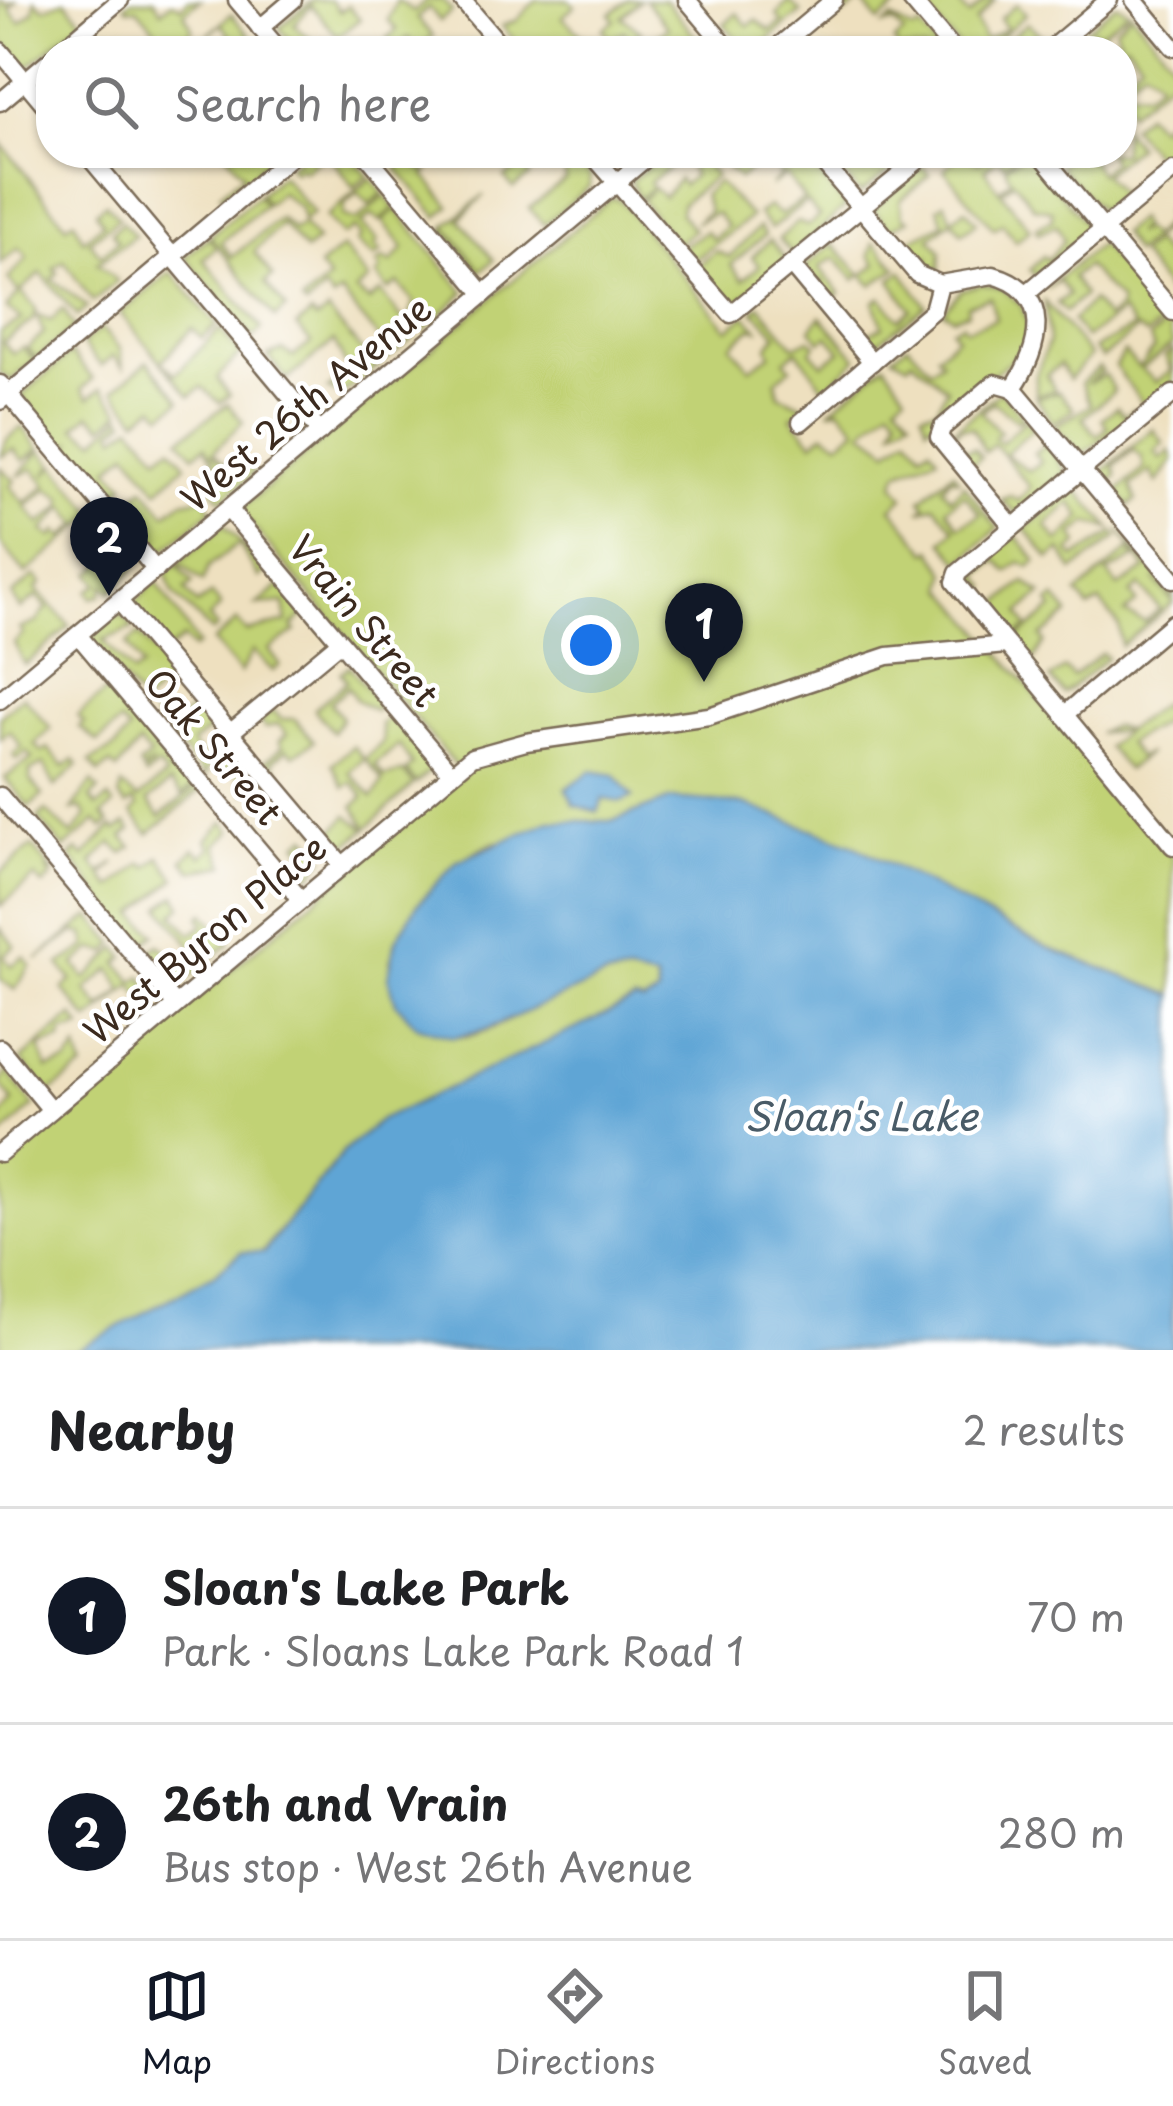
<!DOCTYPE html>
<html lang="en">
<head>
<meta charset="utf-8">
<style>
  body { margin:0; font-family:"Playpen Sans",sans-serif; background:#f2f2f2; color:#202124 }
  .you { position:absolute; left:591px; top:645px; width:42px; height:42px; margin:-30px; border:9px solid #fff; border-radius:50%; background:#1a73e8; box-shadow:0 0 0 18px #1a73e833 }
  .badge { display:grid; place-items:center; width:78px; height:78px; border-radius:50%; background:#111827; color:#fff; font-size:39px; font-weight:700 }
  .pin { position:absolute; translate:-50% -99px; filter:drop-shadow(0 3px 6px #0008) }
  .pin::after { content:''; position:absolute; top:63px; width:42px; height:36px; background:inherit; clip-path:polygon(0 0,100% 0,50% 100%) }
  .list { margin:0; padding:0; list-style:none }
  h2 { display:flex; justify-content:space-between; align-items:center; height:156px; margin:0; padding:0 48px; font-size:51px }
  h2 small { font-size:39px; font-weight:400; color:#757577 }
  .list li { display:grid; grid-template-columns:78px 1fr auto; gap:36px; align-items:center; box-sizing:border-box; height:216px; padding:0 48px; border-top:3px solid #e0e0e0 }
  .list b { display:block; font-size:45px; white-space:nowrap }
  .list p { margin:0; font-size:39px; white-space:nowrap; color:#757577 }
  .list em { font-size:39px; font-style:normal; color:#757577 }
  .icon { flex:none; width:66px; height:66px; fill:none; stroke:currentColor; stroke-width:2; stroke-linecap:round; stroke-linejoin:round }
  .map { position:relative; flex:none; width:1173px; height:1350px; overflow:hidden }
  .search { position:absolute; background:#fff; box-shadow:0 3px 9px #0004; left:36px; right:36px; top:36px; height:132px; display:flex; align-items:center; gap:30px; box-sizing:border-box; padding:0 42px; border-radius:48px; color:#757577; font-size:45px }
  .sheet { height:588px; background:#fff }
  nav { display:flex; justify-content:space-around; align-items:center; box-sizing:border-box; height:168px; border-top:3px solid #e0e0e0; background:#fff; font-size:33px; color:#757577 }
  nav a { display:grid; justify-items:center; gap:6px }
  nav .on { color:#111827 }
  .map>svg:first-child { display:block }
  .green { fill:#c1d275; stroke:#7e7e4a; stroke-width:3; fill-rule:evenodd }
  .water { fill:#5fa5d5; stroke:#4d687a; stroke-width:3 }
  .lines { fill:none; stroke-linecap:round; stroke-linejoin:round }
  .minor-casing { stroke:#7a6a56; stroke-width:21 }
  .minor { stroke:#fff; stroke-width:16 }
  .labels { text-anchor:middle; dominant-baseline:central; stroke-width:9; stroke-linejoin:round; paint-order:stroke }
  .street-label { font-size:36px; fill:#3b2a1e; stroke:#fff }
  .water-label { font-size:39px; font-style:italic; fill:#495b67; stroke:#fff }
</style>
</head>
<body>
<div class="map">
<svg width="1173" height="1350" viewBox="0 0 1173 1350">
  <rect width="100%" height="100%" fill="#fff"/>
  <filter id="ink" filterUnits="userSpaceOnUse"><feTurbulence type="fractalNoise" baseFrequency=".00833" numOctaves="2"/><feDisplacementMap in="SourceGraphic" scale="24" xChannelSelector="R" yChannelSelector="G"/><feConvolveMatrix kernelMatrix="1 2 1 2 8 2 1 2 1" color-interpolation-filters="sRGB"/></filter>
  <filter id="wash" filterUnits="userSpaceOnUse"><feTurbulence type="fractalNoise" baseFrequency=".004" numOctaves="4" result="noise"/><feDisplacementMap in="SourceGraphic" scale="48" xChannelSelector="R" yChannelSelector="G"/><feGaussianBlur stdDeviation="2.7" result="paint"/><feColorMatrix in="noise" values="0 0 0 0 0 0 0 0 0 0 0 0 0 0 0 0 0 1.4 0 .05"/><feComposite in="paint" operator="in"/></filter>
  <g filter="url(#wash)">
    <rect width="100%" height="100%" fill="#eee0bf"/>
    <g class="green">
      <path d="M0 0 6 5 18 0 9 8 20 22 34 11 35 0 44 8 65 0 83 21 29 66 0 40Z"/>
      <path d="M132 0H154L161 11 172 2 183 7 187 0H200L184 13 193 29 176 46 180 51H173L137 8 129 9 125 5Z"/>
      <path d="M313 0H330L340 12 348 5 360 19 338 36 311 6 294 25 325 51H299L279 28Z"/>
      <path d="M397 0 414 12 427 0H442L452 11 440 21 429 7 417 18 433 36 418 49 408 38 396 49 387 38 397 30 388 20Z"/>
      <path d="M536 0H570L575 6 562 17 583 36 602 41 595 51H577L569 43 560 51H523L502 26 516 21Z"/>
      <path d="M628 0H640L622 17 641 31 636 36 645 46 668 27 645 0H665L704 47 636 51 624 31 611 39 603 29 615 20 610 14Z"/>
      <path d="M788 0 801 12 755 51H747L724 24 737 13 748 26 756 20 770 31 782 22 777 15Z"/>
      <path d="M848 0H898L901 4 879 22 862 2 826 27 821 22Z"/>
      <path d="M919 0H956L969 16 986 0H995L976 21 985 41 1007 28 1000 19 1017 4 1026 14 994 43 996 51H962Z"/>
      <path d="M1116 4 1129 11 1098 35 1094 31 1075 51 1069 44Z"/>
      <path d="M1132 13 1173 62V76L1130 112 1122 98 1131 91 1146 93 1159 81 1144 67 1122 86V70L1129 72 1141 60 1127 44 1110 50 1120 41 1115 28Z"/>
      <path d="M231 14 262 50 228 51 235 44 222 24 208 35Z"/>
      <path d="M892 19 915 31 920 27 940 51 899 49 894 42 904 33 895 23 885 25Z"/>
      <path d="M1027 23 1048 41 1036 51H1015L1011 37Z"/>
      <path d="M1173 110 1165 128 1173 137V160L1165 167 1130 126 1145 113 1158 127Z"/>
      <path d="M1123 129 1137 146 1103 174 1118 192 1125 191 1100 210 1058 166 1073 153H1086L1099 173 1112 161 1107 153H1122Z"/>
      <path d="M2 144 66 225 74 220 83 240 103 223 96 211 106 203 119 218 89 241 101 255 118 241 112 232 122 222 135 236 97 263 117 281 93 302 64 261 54 268 58 273 52 279 87 307 77 316 41 273 21 291 36 309 33 320 3 342 13 354 23 347 35 361 11 380 0 373V332L22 319 6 308 19 293 8 279 28 258 19 248 0 264Z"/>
      <path d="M226 153H277L224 198 220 194 244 174Z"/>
      <path d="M305 153H349L368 175 354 187 331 158 321 157 304 171 300 167 294 172 289 166Z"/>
      <path d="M521 153H541L530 162 529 177 513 188 505 178 518 168 512 160Z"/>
      <path d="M569 153 590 176 589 187 544 225 529 208 566 180 562 159Z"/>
      <path d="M664 153 686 156 650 182 652 188 639 199 631 181Z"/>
      <path d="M766 153H801L846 206 793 255 779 239 798 222 808 226 819 216 806 202 771 229 758 214 768 206 781 215 804 199 786 175 770 186 781 175 772 161 757 164 739 179 728 168 747 155 754 163Z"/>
      <path d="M864 153 876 171 888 161 881 153H914L860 194 827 155Z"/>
      <path d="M961 153 979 163 991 153H1019L1004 165 998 158 985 169 999 190 1011 179 1005 167 1027 153 1087 225V232L1035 276 1030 270 1043 256 1048 260 1064 240 1057 225 1038 233 1036 228 1052 219V210L1034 207 1014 181 1001 192 1030 229 1016 241 1002 223 994 229 944 170Z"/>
      <path d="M410 157 422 171H429L425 176 450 206 438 217 397 168Z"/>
      <path d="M702 160 715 176 681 204 680 213 694 230 677 244 641 200 654 188 664 197 678 179 683 185 693 176 689 168Z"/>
      <path d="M923 167 930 175 900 200 903 217 909 220 890 229 873 209Z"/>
      <path d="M281 175 313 213 303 221 300 208 280 192 267 204 259 194Z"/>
      <path d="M371 178 383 193 369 205 358 193 345 204 342 216 356 221 385 196 395 208 380 221 372 215 361 224 379 241 375 245 381 252 374 257 356 242 361 237 354 228 343 236 326 217Z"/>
      <path d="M717 182 751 217 693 261 681 247 706 231 713 239 727 226 716 213 695 223 709 211 703 195Z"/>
      <path d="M484 195 460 219 494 260 477 274 442 233 445 228 479 268 446 226Z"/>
      <path d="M257 196 265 205 221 242 232 257 280 218 294 230 302 224 317 241 305 251 282 224 254 252 273 276 265 283 286 308 275 318 210 236Z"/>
      <path d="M611 198 619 199 728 329 746 315 758 329 751 328 731 345 750 368 771 354 768 346 777 334 754 310 760 305 794 346 810 339 816 345 811 351 823 364 841 351 828 336 821 341 811 329 821 316 857 358 825 389 797 350 785 360 791 368 776 380 779 395 805 406 792 417 813 442 824 433 840 442 857 428 840 408 829 411 885 363 906 393 897 401 911 417 894 428 899 415 891 406 863 431 889 450 909 435 922 452 930 446 938 456 899 472 894 483 904 497 892 508 928 552 932 549 947 573 945 588 1173 857V995L1048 948 850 843 613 821 493 843 456 862 417 905 390 960 433 1031C447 1031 455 1039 469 1036 526 1023 595 951 656 980L658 995 644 1003 634 1001 344 1151 261 1254 241 1252 215 1274 76 1350H0V1164L463 775 243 515 244 506Z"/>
      <path d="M945 202 952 219 965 209 977 222 962 233 952 220 930 238 941 251 940 270 926 266 929 256 924 265 903 244 944 223 938 208Z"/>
      <path d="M1173 206V221L1134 253 1121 233 1137 219 1141 227 1134 234 1142 229 1152 237 1169 218 1165 213Z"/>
      <path d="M396 209 465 292 423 331 410 316 414 302 398 283 388 290 377 276 381 269 377 264 383 259 391 263 404 248 383 221Z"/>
      <path d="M759 227 765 235 731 265 743 280 759 266 752 257 770 240 787 260 734 305 697 267 716 251 730 257Z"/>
      <path d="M208 237 217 247 203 259 262 329 253 338 185 257Z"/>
      <path d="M874 242 897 268 872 285 863 275 877 264 870 255Z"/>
      <path d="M1153 242 1169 260 1173 257V300L1139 254Z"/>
      <path d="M832 244 861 274 855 280 835 258 819 267 840 293 832 300 821 287 823 279 820 285 805 267Z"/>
      <path d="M1100 244 1165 320 1147 335 1137 329 1102 358 1094 349 1134 327 1122 312 1086 338 1072 321 1092 301 1107 319 1120 308 1119 301 1086 266 1072 277 1084 295 1065 312 1057 303 1069 295 1059 281 1046 289Z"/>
      <path d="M342 248 369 280 356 291 369 301 380 292 416 335 378 367 372 361 387 348 341 293 333 299 325 290 306 306 302 302 329 280 319 267Z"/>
      <path d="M902 271 926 306 873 345 864 335 883 326 874 302 881 297 899 319 911 309 891 280Z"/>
      <path d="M171 272 217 325 202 338 192 328 161 362 120 313Z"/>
      <path d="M982 284 1003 289 1021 305 1029 327 1024 350 927 426 922 412 937 408 947 388 912 359 908 364 893 356 908 344 931 369 942 360 937 354 957 337 951 329 962 323 965 329 996 319 990 297 967 305 968 312 953 317 943 311 961 290Z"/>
      <path d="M1045 302 1090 356 1069 379 1060 364 1047 375 1055 391 1036 395V375L1049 341Z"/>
      <path d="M63 309 74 328 37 359 27 348 44 333 36 315 51 321Z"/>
      <path d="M328 311 376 368 342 395 328 389 349 372 334 341 287 380 268 356 283 350 293 357 311 343 297 326 311 314 316 320Z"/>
      <path d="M1168 323 1173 344 1142 369 1156 382 1171 370 1165 356 1173 350V384L1145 407 1115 366 1124 352 1139 368 1154 349 1150 338Z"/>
      <path d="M101 328 120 349 123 367 113 356 101 366 82 344Z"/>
      <path d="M220 329 240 354 217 378 230 395 220 403 202 387 190 396 162 363 176 374Z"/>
      <path d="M71 353 93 379 82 389 89 398 102 388 121 411 104 426 90 414 75 427 96 440 122 415 126 420 113 430 117 436 132 425 159 456 171 446 186 464 158 490 128 452 109 468 125 484 111 502 66 449 74 441 65 448 21 396Z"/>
      <path d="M148 361 181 400 163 414 155 405 138 419 114 390Z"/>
      <path d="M1099 367 1102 371 1087 384 1105 375 1114 391 1083 418 1097 436 1108 427 1102 419 1117 407 1125 416 1134 409 1138 413 1082 455 1055 426 1091 405 1081 383Z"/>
      <path d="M1000 391 1023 417 1017 421 993 402 981 412 1000 432 995 437 1001 443 1025 420 1033 429 1005 454 1029 471 1041 462 1034 453 1046 443 1067 472 1018 514 1001 500 1011 496 1019 501 1030 487 994 444 985 452 972 427 960 428 953 435 965 450 974 448 981 457 971 465 948 435Z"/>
      <path d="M1059 392 1074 409 1053 423 1036 397Z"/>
      <path d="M228 404 243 422 213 452 226 464 238 453 254 473 222 500 208 483 220 470 205 446 194 455 180 438Z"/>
      <path d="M22 427 40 448 24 461 14 449 0 457 7 439Z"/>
      <path d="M1153 429 1164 443 1155 452 1161 459 1170 451 1173 461 1157 483 1151 471 1131 486 1136 500 1129 506 1117 492 1144 469 1142 457 1133 450 1114 466 1117 476 1109 483 1101 473Z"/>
      <path d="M41 450 53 464 45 476 55 465 96 514 26 574 0 543V467L15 481 10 486 25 503 47 485 34 469 18 476ZM48 489 63 498 62 507 40 524 26 507ZM65 507 79 525 63 538 57 531 53 537 43 531Z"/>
      <path d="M953 472 958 479 950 477 943 488 951 498 964 484 998 528 961 562 943 541 955 529 935 505 920 511 926 506 921 499ZM964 494 981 514 959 526 947 508Z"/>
      <path d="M1075 487 1111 529 1088 523 1073 535 1079 543 1070 552 1075 558 1114 533 1118 537 1073 571 1061 550 1050 559 1025 529ZM1071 503 1082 517 1059 542 1046 526Z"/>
      <path d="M144 488 166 514 183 501 204 497 212 510 162 552 150 551 123 519 130 512 124 504Z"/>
      <path d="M101 520 137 564 111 592 104 585 101 595 92 598 88 591 99 584 91 574 113 556 91 528Z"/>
      <path d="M224 525 267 571 259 578 239 544 209 566 203 582 179 562Z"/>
      <path d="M1119 530 1173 594V600L1154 579 1173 603 1121 646 1119 625 1100 602 1089 608 1077 594 1129 550 1135 558 1107 573 1119 587 1146 569ZM1140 586 1160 609 1145 622 1125 613 1137 602 1131 594Z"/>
      <path d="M1016 535 1037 561 1030 567 1020 562 1008 572 997 560 979 575 988 587 979 595 965 578Z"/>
      <path d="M177 564 193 583 185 590 197 605 211 594 221 606 209 618 217 628 212 632 173 593 166 573Z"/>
      <path d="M35 576 42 583 36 589 70 626 25 665 14 643 24 634 20 629 37 622 47 608 37 596 21 609 12 595Z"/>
      <path d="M156 581 198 645 193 649 183 638 168 651 132 606Z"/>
      <path d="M1025 582 1042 594 1020 613 1028 627 1016 637 992 609Z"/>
      <path d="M281 585 304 616 292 626 296 631 269 650 280 665 273 671 253 651 240 673 213 642 237 621 247 632 287 622 284 603 257 605Z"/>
      <path d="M1055 598 1069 614 1041 637 1045 642 1034 660 1017 639 1053 609 1049 603Z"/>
      <path d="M115 615 124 616 133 628 103 640 133 674 142 667 127 644 139 634 175 677 143 704 90 641Z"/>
      <path d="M1102 653 1107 658 1064 694 1050 678 1065 669 1073 677Z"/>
      <path d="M349 666 378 702 376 711 356 700 348 687 330 703 342 718 333 732 314 709 347 681 341 673Z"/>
      <path d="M110 688 160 756 194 786 182 796 170 783 148 801 160 817 196 787 200 791 149 834 132 813 138 806 133 801 127 806 119 797 122 786 138 799 166 776 158 766 146 776 143 772 153 763 142 770 139 766 150 756 139 744 117 770 111 764 99 773 90 762 116 747 129 731 120 723 98 742 79 727 84 723 77 716Z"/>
      <path d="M23 696 51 729 35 744 42 752 48 748 64 767 74 760 78 765 55 787 44 764 30 771V780L43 795 29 807 5 778 33 758 27 752 17 760 13 755 22 747 10 731 0 739V716Z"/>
      <path d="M1162 704 1173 717 1127 743 1138 758 1148 753 1127 770 1107 747 1125 731 1098 733 1113 726 1126 730Z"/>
      <path d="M197 705 230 744 224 748 209 730 192 744 209 765 205 777 153 716 162 708 176 723Z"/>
      <path d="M273 710 281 719H295L314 741 294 755 287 749 272 762 280 774 275 778 263 763 283 746 279 741 287 734 278 724 265 728 260 721Z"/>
      <path d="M390 716 434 767 416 783 406 771 412 765 399 745 375 764 384 777 403 772 414 784 367 828 354 806 364 797 352 782 344 787 332 764 353 746 364 759 349 772 373 797 383 781 365 759 383 742 381 724Z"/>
      <path d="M234 748 261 780 246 793 233 765 223 772 218 762Z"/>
      <path d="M92 782 99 790 90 798 97 807 109 798 114 805 103 815 109 823 103 828 96 821 64 849 38 818 46 811 72 835 87 816 81 808 72 810Z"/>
      <path d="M348 815 366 829 340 851 317 828 333 831Z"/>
      <path d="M224 822 232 831 217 844 225 865 193 871 183 860 195 849 202 856 212 848 207 840Z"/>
      <path d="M126 824 131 830 123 837 132 847 123 854 112 843 92 863 101 873 116 863 102 875 112 888 143 863 148 867 160 857 176 878 135 914 156 934 139 948 70 856 77 850 84 857 112 827 116 831Z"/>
      <path d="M307 836 325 857 311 875 298 859 305 852 298 843Z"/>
      <path d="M32 846 55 874 47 870 51 878 43 885 35 877 0 906V873Z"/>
      <path d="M176 895 182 906 174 914 191 934 204 924 200 917 204 913 230 943 177 988 146 955 159 944 181 965 196 952 161 907Z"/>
      <path d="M91 916 115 944 108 952 93 949 75 964 86 979 118 948 125 957 118 963 134 982 142 976 160 1004 134 1025 125 1017 145 1000 132 985 89 1021 63 989 72 980 59 965 87 947 84 934 74 932 37 959ZM111 969 123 990 101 1008 86 990Z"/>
      <path d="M0 928 15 946 3 956 11 966 24 957 31 965 15 990 0 979Z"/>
      <path d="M73 1016 82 1028 63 1032 61 1040 40 1047 47 1069 68 1063 78 1049 83 1068 50 1093 21 1060Z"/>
      <path d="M7 1071 34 1106 0 1138V1118L13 1102 0 1084Z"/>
    </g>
    <g class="water">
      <path d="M591 771 615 775 633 797 621 802 603 799 598 812 574 805 566 789Z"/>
      <path d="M671 799 744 804 850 843 1048 948 1173 995V1350H76L215 1274 241 1252H264L344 1151 380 1120 635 1001 644 1003 658 995 656 980 628 974 606 977 487 1029 453 1037 417 1026 396 1003 388 977 396 940 417 905 456 862 549 821H613Z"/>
    </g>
  </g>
  <g filter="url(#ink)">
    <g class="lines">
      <defs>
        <g id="minor">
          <path d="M237 0 280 51"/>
          <path d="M462 0 505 51"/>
          <path d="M687 0 730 51"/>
          <path d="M911 0 954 51"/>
          <path d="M1134 0 1173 47"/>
          <path d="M260 28 293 0"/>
          <path d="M0 51 51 112"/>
          <path d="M60 51 120 0"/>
          <path d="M773 51 834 0"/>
          <path d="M1048 51 1109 0"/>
          <path d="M0 102 51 59"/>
          <path d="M86 153 320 432"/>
          <path d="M365 153 484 294"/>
          <path d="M591 153 731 314 927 153"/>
          <path d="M815 153 917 274 940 284"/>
          <path d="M1040 153 1173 312"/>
          <path d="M792 266 872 362"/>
          <path d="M940 284 993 275C1054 291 1041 348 1013 388"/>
          <path d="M1026 294 1173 171"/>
          <path d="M0 384 156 570"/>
          <path d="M1013 388 1173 579"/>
          <path d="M1173 394 958 573 955 582 1173 846"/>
          <path d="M0 401 295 153"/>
          <path d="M801 422 933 310 940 284"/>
          <path d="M228 509 451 773"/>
          <path d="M1013 527 939 437 942 428 995 383 1013 388"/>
          <path d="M119 601 342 865"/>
          <path d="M78 635 301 900"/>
          <path d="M0 700 652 153"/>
          <path d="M1064 715 1173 623"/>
          <path d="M230 733 340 642"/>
          <path d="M0 796 176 1005"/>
          <path d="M0 1048 51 1110"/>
          <path d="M0 1153 472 757 526 742 709 716 888 656 1006 645"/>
        </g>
      </defs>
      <use href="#minor" class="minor-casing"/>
      <use href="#minor" class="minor"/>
    </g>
  </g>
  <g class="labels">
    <g class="street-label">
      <text transform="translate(305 402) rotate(-40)">West 26th Avenue</text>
      <text transform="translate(365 620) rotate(50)">Vrain Street</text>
      <text transform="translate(215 746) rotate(50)">Oak Street</text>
      <text transform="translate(204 938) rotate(-40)">West Byron Place</text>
    </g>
    <g class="water-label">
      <text x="861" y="1114">Sloan's Lake</text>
    </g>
  </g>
</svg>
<div class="you"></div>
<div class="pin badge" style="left:704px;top:682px">1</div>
<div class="pin badge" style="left:109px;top:596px">2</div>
<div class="search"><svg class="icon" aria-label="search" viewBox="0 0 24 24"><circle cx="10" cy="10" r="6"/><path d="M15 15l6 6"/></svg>Search here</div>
</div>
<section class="sheet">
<h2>Nearby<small>2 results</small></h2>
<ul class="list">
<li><span class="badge">1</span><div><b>Sloan's Lake Park</b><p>Park · Sloans Lake Park Road 1</p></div><em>70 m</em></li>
<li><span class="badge">2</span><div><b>26th and Vrain</b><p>Bus stop · West 26th Avenue</p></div><em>280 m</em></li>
</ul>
</section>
<nav>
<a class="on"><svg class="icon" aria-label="map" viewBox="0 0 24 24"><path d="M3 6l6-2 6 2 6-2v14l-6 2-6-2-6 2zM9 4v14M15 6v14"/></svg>Map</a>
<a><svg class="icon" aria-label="directions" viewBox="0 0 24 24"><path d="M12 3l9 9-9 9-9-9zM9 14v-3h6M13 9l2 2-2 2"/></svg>Directions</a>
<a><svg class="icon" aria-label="saved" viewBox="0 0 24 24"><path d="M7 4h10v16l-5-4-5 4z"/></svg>Saved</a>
</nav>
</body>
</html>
